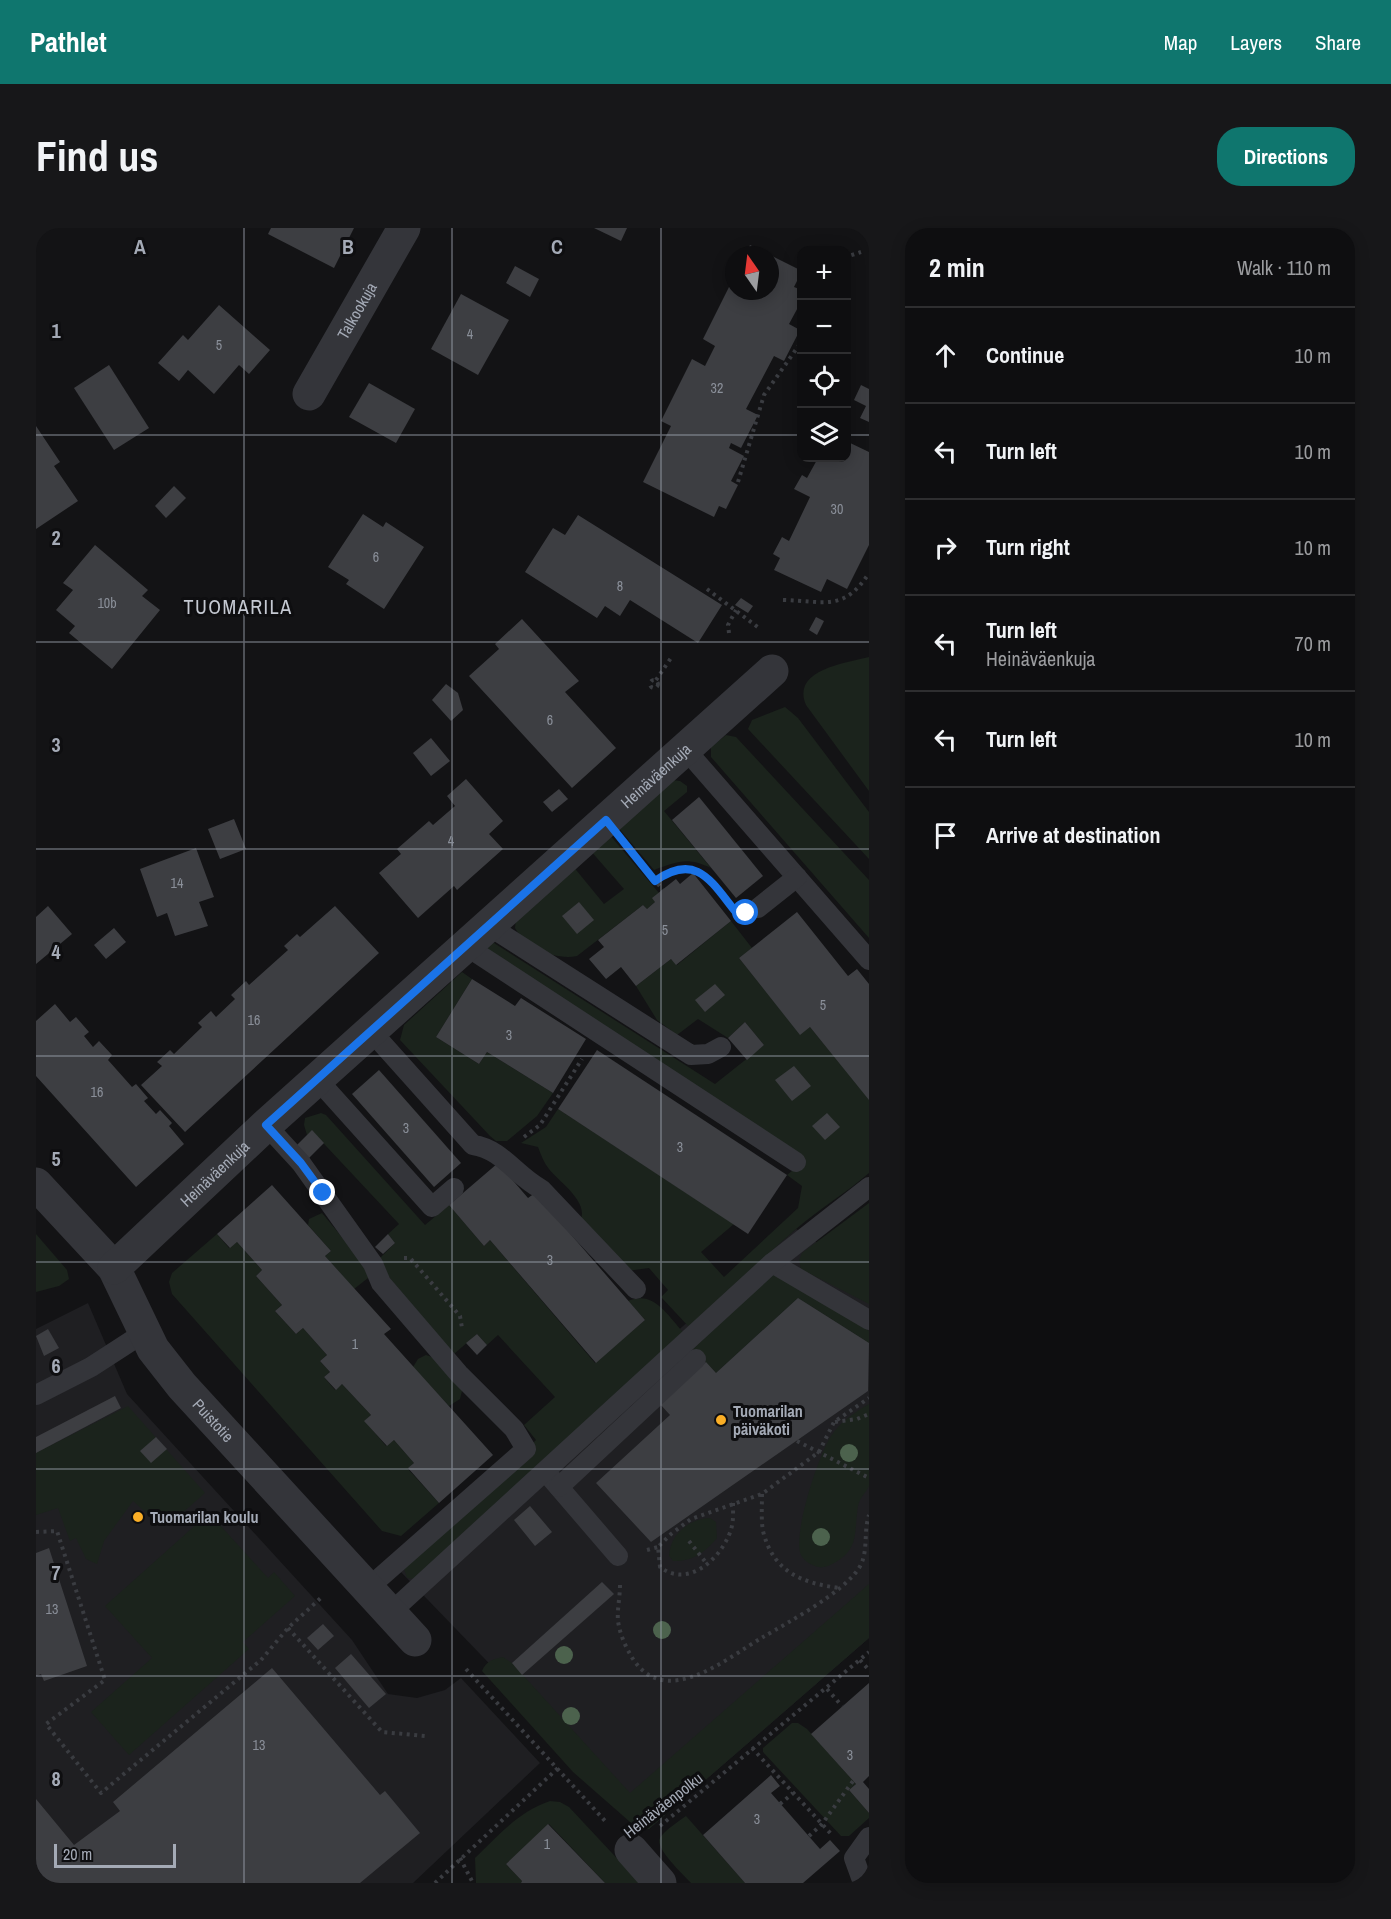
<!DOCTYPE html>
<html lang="en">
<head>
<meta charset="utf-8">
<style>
  body { margin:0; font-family:"Archivo Narrow",sans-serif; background:#171719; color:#f1f3f6 }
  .controls { position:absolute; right:18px; top:18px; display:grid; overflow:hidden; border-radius:12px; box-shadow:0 3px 15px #0003 }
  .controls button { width:54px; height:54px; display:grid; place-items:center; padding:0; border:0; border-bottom:2px solid #2e2e30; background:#0e0e10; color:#f1f3f6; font:30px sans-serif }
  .compass { position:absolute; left:689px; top:18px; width:54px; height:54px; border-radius:50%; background:#0e0e10; box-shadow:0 3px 15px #0003; rotate:346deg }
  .scale { position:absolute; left:18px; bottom:15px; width:122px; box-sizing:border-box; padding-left:6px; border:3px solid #a4aab6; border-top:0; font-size:16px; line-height:21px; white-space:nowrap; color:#a4aab6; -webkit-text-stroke:4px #0e0e10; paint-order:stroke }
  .stop { position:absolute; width:18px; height:18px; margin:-14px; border:4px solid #1a73e8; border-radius:50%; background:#fff }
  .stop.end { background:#1a73e8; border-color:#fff; box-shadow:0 2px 6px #0008 }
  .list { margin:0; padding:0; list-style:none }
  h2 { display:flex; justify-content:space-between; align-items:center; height:78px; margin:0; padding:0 24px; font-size:26px }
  h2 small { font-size:20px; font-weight:400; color:#9b9c9f }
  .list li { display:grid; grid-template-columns:39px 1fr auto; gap:18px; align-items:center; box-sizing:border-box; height:96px; padding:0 24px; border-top:2px solid #2e2e30 }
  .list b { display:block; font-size:22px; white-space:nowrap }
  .list p { margin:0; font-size:20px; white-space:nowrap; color:#9b9c9f }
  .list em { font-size:20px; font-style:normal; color:#9b9c9f }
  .icon { flex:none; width:33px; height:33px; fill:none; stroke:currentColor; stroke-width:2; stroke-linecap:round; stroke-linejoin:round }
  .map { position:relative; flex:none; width:833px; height:1655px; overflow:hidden; border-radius:24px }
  header { display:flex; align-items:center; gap:36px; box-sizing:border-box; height:84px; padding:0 30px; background:#0f766e; color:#fff }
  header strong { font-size:28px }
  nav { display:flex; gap:33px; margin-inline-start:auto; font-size:21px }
  .intro { display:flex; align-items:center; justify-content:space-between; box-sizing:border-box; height:144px; padding:0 36px }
  h1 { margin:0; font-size:42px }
  .button { padding:15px 27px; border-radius:24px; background:#0f766e; color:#fff; font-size:21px; font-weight:700 }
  main { display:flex; gap:36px; padding:0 36px }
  aside { flex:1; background:#0e0e10; border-radius:24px; box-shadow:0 3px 15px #0003 }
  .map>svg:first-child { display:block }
  .built { fill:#1f1f22 }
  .green { fill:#1b231c }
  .building { fill:#3d3e42 }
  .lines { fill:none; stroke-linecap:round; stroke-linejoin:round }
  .path { stroke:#3a3c41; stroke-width:4; stroke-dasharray:3 4.5; stroke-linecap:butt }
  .service { stroke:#34353a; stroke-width:20 }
  .minor { stroke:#34353a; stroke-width:33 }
  .tree { fill:#4c624d }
  .route { stroke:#1a73e8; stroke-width:8 }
  .grid { fill:none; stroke:#a4aab6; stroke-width:1.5; stroke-opacity:0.55 }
  .poi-dot { fill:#faae26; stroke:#0e0e10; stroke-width:2 }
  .labels { text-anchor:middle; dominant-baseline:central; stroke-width:6; stroke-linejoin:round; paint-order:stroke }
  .number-label { font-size:14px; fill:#8a8f99 }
  .street-label { font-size:16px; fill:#a4aab6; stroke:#0e0e10 }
  .poi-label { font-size:16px; font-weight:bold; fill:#a4aab6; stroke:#0e0e10; text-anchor:start }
  .quarter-label { font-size:20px; letter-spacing:1.5px; fill:#c5c9d2; stroke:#0e0e10 }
  .grid-label { font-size:20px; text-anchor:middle; font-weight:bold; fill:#a4aab6; stroke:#0e0e10; stroke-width:6; stroke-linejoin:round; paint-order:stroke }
</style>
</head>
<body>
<header>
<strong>Pathlet</strong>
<nav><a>Map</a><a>Layers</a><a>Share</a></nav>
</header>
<div class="intro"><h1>Find us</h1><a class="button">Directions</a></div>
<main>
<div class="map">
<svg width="833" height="1655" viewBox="0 0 833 1655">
  <rect width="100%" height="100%" fill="#131315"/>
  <g class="built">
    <path d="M760 1001 833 1047V1410L613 1601 363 1342Z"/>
    <path d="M52 1075 91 1166 316 1412 352 1466 381 1470 409 1462 425 1450 504 1535 377 1655H0V1101Z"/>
  </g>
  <g class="green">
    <path d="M833 429V563L770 477C755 442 809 435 833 429Z"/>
    <path d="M749 479 762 490 833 584V631L712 501 716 492Z"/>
    <path d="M690 507 700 509 833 652V710L675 529V519Z"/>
    <path d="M637 552 644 553 651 558V564L628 583 675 640C651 629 643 633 618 642L581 598Z"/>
    <path d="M572 605 623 665 619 674 611 681 607 677 541 728C519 733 490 718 479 700L480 691 536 637 568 676 588 661 554 622Z"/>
    <path d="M695 693 716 720 703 730 764 806 774 799 833 871V945C810 965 783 981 760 1001 723 1033 690 1068 653 1099L625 1069 632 1062 613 1040 591 1043 544 993C554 974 523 954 513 941 508 935 505 927 502 919L485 915 510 899 522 881 698 996 665 1024 688 1049 762 980 766 958 751 947 768 933 450 726 452 716 458 715 679 856 728 817 709 794 692 810 662 791 641 807 621 792 600 758 635 731 641 737Z"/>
    <path d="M426 744 436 751 400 809 443 836 451 824 517 865 501 888 471 913H460L454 908 364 812 368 797Z"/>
    <path d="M285 885 290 887 389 997 413 977 448 1018 454 1012 559 1135 609 1092 592 1073C618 1062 631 1087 647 1104L380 1351 371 1350 367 1338 500 1212 488 1197 519 1169 462 1107 451 1117 441 1106 418 1126 340 1034 359 1015 352 1006 363 996 276 903 271 907 268 897 269 890Z"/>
    <path d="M833 975V1076L765 1041 763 1032 766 1025Z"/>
    <path d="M286 985 333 1042 332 1050 318 1061 289 1028 295 1023 272 997 273 991Z"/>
    <path d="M0 1006 31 1042 33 1051 23 1058 0 1064Z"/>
    <path d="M181 1006 193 1020 201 1014 226 1042 220 1048 246 1077 239 1083 260 1106 267 1100 291 1127 284 1133 294 1144 288 1149 299 1162 306 1156 335 1187 329 1193 350 1218 358 1212 378 1235 372 1241 403 1275 365 1308 346 1303 136 1066 133 1054 136 1045Z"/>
    <path d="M740 1046 833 1103V1115L762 1070 680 1145 657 1121 734 1049Z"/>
    <path d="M390 1127 396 1129 427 1159 424 1171 413 1178 377 1139 382 1131Z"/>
    <path d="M833 1176C833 1190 833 1249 833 1258 830 1265 824 1269 822 1278 818 1301 824 1320 800 1334 794 1337 790 1340 783 1339 776 1338 768 1333 765 1327 756 1307 783 1226 795 1208 804 1194 819 1184 833 1176Z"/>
    <path d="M92 1178 169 1265 135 1295 124 1297 97 1273 68 1313 61 1336 50 1331 40 1310 34 1313 22 1280 0 1287V1225Z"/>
    <path d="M173 1285 232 1350 238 1344 259 1368 207 1414 213 1421 93 1527 55 1484 116 1430 69 1378Z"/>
    <path d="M674 1290 680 1294 681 1310C668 1325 658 1333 637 1333L633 1328C634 1306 653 1291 674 1290Z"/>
    <path d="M833 1356V1410L613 1601H602L537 1544 446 1443C450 1433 457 1431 467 1429L476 1435 594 1565Z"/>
    <path d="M756 1495H762L771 1501 820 1556 813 1562 833 1585V1590L813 1608H805L727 1524V1520Z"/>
    <path d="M514 1573 524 1574 533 1579 604 1655H569L513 1596 470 1636 486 1653 485 1655H440L439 1630C462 1608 483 1583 514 1573Z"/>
    <path d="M650 1588 709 1655H655C648 1647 618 1620 624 1610 629 1602 642 1594 650 1588Z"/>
  </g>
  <g class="building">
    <path d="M235 0H318L298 40 232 6Z"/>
    <path d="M558 0H591L585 13Z"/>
    <path d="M714 17 734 27H709Z"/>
    <path d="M734 27 766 43 758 59 766 62V72L753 96 764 102 748 133 738 128 710 181 722 187 705 220 695 215 693 220 708 228 695 253 702 257 690 281 683 278 678 289 607 254 635 198 625 193 656 131 669 138 679 118 667 111 698 49V63H734Z"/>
    <path d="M479 38 503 51 494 69 470 55Z"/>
    <path d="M425 66 473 92 442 147 395 121Z"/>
    <path d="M183 77 234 122 213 146 203 137 178 166 152 142 143 153 122 135 147 107 152 112Z"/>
    <path d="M73 137 113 200 78 222 38 160Z"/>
    <path d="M333 155 379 181 360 215 313 189Z"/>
    <path d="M825 157 833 161V194L824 190 830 178 818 172Z"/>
    <path d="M0 198 24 234 18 238 42 273 0 301Z"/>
    <path d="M810 213 833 224V317L811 361 791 351 785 364 738 342 744 330 737 326 746 309 753 313 774 269 758 261 766 247 771 250 782 230H810Z"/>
    <path d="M138 258 150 270 130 290 119 278Z"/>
    <path d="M327 286 347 299 350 294 388 319 348 381 310 356 313 352 292 339Z"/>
    <path d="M542 287 686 377 662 415 594 372 584 388 569 378 561 390 489 344 517 300 529 307Z"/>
    <path d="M59 317 112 362 106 368 124 382 76 441 33 405 39 398 20 382 37 362 27 355Z"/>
    <path d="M705 370 717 378 712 385 699 377Z"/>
    <path d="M780 389 788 393 781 407 773 402Z"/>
    <path d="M486 391 543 453 529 464 580 520 536 560 433 448 463 421 459 416Z"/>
    <path d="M410 456 422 465 427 482 415 493 396 472Z"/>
    <path d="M395 510 414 533 395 548 377 525Z"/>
    <path d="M430 551 467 593 453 606 467 621 421 662 418 658 382 690 343 645 365 626 361 621 393 593 397 597 419 578 411 568Z"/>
    <path d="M523 561 532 571 516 584 507 574Z"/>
    <path d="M663 569 727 648 700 670 636 592Z"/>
    <path d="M198 591 210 621 184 631 172 601Z"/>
    <path d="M160 620 178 669 163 674 172 698 139 708 131 685 121 689 104 641Z"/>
    <path d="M657 645 695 693 640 737 635 731 600 758 585 739 570 751 553 731 568 719 562 712 607 677 611 681 619 674 616 670 640 651 644 656Z"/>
    <path d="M543 674 558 692 541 706 526 688Z"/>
    <path d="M12 678 36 706 0 736V689Z"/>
    <path d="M299 678 343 725 149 904 105 857 126 838 121 834 134 822 138 826 166 799 162 795 175 783 180 789 199 771 195 767 210 753 213 757 252 722 248 718 261 706 264 709Z"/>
    <path d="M761 684 812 748 821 741 833 756V872L774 799 764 807 703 730Z"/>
    <path d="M78 700 90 714 70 731 58 717Z"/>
    <path d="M436 751 479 778 485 770 550 811 517 865 451 824 443 836 400 809Z"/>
    <path d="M679 756 689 767 669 784 659 772Z"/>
    <path d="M19 776 34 794 40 789 53 804 48 808 57 819 63 813 76 827 72 832 96 859 100 856 112 870 108 873 120 886 124 882 136 895 133 898 148 916 100 959 0 848V793Z"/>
    <path d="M709 794 728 817 711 832 692 810Z"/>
    <path d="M561 822 751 947 712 1006 522 881Z"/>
    <path d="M758 838 775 858 756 873 739 852Z"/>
    <path d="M343 842 425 935 398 959 316 866Z"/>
    <path d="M791 885 804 899 789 912 776 898Z"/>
    <path d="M276 902 288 915 273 930 261 917Z"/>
    <path d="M462 935 492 970 499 965 609 1092 560 1135 454 1012 448 1018 413 977Z"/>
    <path d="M236 957 295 1023 289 1028 355 1101 348 1106 457 1227 403 1275 372 1240 378 1235 358 1212 351 1218 328 1193 335 1187 306 1156 300 1162 288 1149 294 1144 284 1133 291 1127 267 1100 260 1106 239 1083 246 1077 220 1048 226 1042 201 1014 194 1020 181 1006Z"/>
    <path d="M352 1006 359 1015 347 1026 339 1019Z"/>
    <path d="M762 1070 833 1115 832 1163 615 1314 560 1255 634 1187 624 1176 670 1134 680 1145Z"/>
    <path d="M12 1101 23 1120 8 1128 0 1108Z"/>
    <path d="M441 1106 451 1117 441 1127 430 1115Z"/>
    <path d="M79 1168 85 1180 0 1225V1209Z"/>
    <path d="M120 1209 131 1221 115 1235 104 1223Z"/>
    <path d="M494 1278 516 1304 499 1318 478 1292Z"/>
    <path d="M13 1320 51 1438 8 1453 5 1446 0 1448V1325Z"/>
    <path d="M566 1354 578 1366 486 1447 476 1435Z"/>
    <path d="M287 1396 298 1408 282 1422 271 1410Z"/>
    <path d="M315 1426 350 1466 333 1480 299 1440Z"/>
    <path d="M236 1440 344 1567 349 1563 384 1605 324 1655H0V1571L38 1617 84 1583 77 1574Z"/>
    <path d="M833 1455V1548L827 1554 833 1561V1585L813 1562 820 1556 775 1506Z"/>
    <path d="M735 1547 744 1558 735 1565 784 1621 794 1612 804 1623 767 1655H709L667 1607Z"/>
    <path d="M512 1596 569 1655H485L486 1653 470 1636Z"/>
  </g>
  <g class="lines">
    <g class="path">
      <path d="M810 32 813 28 825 24"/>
      <path d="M702 254 728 167 766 113"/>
      <path d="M671 361 723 400"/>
      <path d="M747 372C788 373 808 384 833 345"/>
      <path d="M693 405 692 397 700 382"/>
      <circle cx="618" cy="456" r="4"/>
      <path d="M620 452 635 430"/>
      <path d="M593 621 627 662"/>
      <path d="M619 653C654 628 669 645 691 673"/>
      <path d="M488 909 504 897 546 831"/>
      <path d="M368 1030H374L424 1088 426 1100"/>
      <path d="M799 1194 821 1191 833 1186"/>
      <path d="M761 1213 833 1250"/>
      <path d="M726 1266C726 1278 725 1292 727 1303 737 1344 766 1355 803 1360"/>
      <path d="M697 1275C697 1286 698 1296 693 1307 682 1333 651 1360 624 1339L622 1319 635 1306 655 1291 726 1266 783 1224 798 1194 833 1170"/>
      <path d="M0 1304 21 1303 69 1452 10 1496 65 1565 225 1432 252 1400 287 1368"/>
      <path d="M653 1313 671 1336"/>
      <path d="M611 1322 622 1319"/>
      <path d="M584 1357C584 1369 581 1382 582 1393 584 1407 590 1420 597 1431 630 1482 691 1430 727 1409 753 1394 808 1364 823 1340 833 1324 827 1305 833 1287"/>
      <path d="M252 1400 346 1504 389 1508"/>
      <path d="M824 1432 833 1442"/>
      <path d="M430 1441 571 1595"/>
      <path d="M791 1461 806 1478"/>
      <path d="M716 1520 797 1608"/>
      <path d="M744 1576 757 1565"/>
      <path d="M624 1598 833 1424"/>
      <path d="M773 1608 786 1596 817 1553"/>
      <path d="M424 1630 437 1655"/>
      <path d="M399 1655 522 1540"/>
    </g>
    <g class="service">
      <path d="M650 522 833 732"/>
      <path d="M722 680 761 649"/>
      <path d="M453 698 655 827 672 826 685 819"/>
      <path d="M430 718 760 934"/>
      <path d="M335 803 437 917C466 921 480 948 505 961L600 1061"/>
      <path d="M281 851 396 979 418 960"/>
      <path d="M230 897 265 935 337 1036 345 1055 423 1146 478 1201 490 1221 331 1361"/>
      <path d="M736 1035 833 1092"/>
      <path d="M0 1167 55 1139 109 1104"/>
      <path d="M515 1250 582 1328"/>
      <path d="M523 1259 660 1131"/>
      <path d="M354 1385 736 1035 833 959"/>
      <path d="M827 1655 818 1630 833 1609"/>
    </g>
    <g class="minor">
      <path id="s1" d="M273 166 368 0"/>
      <path id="s2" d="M0 956 78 1040 117 1121 146 1158 379 1412"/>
      <path id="s3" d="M78 1040 230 897 736 443"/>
      <path d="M595 1622 624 1655"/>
    </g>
  </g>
  <g class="tree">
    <circle cx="813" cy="1225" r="9"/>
    <circle cx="785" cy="1309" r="9"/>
    <circle cx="626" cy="1402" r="9"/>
    <circle cx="528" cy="1427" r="9"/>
    <circle cx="535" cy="1488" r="9"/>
  </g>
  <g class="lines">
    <path class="route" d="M287 965 265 935 230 897 570 592 619 653C660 624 675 653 699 683L710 685"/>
  </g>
  <path class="grid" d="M208 0V1655M416 0V1655M625 0V1655M0 207H766M810 207H833M0 414H833M0 621H833M0 828H833M0 1034H833M0 1241H833M0 1448H833"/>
  <g class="poi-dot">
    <circle cx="685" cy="1192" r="6"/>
    <circle cx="102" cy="1289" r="6"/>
  </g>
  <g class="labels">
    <g class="number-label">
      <text x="434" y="106">4</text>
      <text x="183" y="117">5</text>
      <text x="681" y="160">32</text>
      <text x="801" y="281">30</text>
      <text x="340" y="329">6</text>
      <text x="584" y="358">8</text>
      <text x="71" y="375">10b</text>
      <text x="514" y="492">6</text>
      <text x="415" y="613">4</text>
      <text x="141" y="655">14</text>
      <text x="629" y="702">5</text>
      <text x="787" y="777">5</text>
      <text x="218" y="792">16</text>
      <text x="473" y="807">3</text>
      <text x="61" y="864">16</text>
      <text x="370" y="900">3</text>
      <text x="644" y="919">3</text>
      <text x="514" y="1032">3</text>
      <text x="319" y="1116">1</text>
      <text x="16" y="1381">13</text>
      <text x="223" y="1517">13</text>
      <text x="814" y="1527">3</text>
      <text x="721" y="1591">3</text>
      <text x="511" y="1616">1</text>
    </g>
    <g class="street-label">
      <text stroke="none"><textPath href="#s1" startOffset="96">Talkookuja</textPath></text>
      <text stroke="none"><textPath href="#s3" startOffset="732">Heinäväenkuja</textPath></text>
      <text stroke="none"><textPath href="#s3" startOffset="138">Heinäväenkuja</textPath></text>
      <text stroke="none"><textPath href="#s2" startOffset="298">Puistotie</textPath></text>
      <text transform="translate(627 1577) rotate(-38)">Heinäväenpolku</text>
    </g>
    <g class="poi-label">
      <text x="697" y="1183">Tuomarilan<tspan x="697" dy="18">päiväkoti</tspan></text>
      <text x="114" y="1289">Tuomarilan koulu</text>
    </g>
    <g class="quarter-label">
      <text x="202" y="378">TUOMARILA</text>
    </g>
  </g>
  <g class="grid-label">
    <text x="104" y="26">A</text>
    <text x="312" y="26">B</text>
    <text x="521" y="26">C</text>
    <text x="20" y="110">1</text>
    <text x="20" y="317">2</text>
    <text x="20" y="524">3</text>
    <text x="20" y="731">4</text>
    <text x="20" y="938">5</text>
    <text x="20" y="1145">6</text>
    <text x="20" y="1352">7</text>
    <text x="20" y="1558">8</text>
  </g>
</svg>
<div class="controls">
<button>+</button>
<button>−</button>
<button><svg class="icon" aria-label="locate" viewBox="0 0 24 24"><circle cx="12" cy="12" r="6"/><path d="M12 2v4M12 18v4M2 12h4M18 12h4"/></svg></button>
<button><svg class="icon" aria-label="layers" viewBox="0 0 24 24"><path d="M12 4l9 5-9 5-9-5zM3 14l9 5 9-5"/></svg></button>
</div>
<svg class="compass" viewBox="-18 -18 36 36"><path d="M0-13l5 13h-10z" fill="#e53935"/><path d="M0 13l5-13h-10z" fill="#9b9c9f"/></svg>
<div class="scale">20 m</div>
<div class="stop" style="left:710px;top:685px"></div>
<div class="stop end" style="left:287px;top:965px"></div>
</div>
<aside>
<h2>2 min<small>Walk · 110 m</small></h2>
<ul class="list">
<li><svg class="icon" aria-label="ahead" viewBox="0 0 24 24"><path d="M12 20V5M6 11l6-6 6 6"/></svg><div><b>Continue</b></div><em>10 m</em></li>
<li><svg class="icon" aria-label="left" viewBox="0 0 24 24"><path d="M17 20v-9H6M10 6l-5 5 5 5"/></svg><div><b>Turn left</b></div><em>10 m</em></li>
<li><svg class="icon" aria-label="right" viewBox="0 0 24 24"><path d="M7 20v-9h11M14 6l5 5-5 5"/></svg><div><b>Turn right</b></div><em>10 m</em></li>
<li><svg class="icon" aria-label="left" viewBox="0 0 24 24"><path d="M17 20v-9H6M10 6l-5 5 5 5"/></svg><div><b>Turn left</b><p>Heinäväenkuja</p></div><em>70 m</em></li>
<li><svg class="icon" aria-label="left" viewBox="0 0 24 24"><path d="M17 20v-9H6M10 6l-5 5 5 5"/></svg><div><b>Turn left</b></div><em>10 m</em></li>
<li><svg class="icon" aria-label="arrive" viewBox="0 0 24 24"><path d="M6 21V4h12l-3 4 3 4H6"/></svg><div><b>Arrive at destination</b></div></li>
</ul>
</aside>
</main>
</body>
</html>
